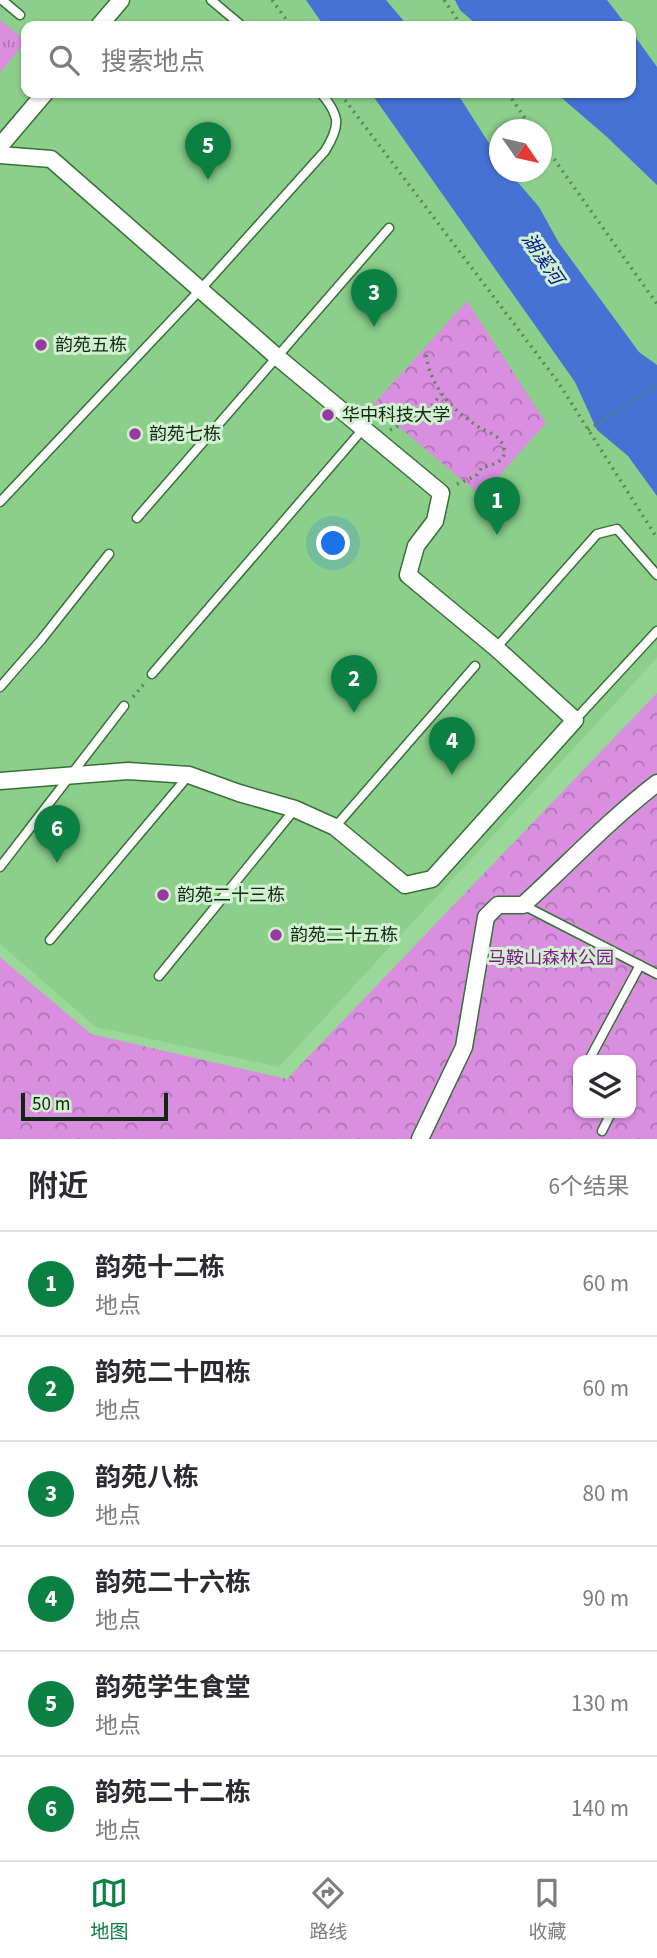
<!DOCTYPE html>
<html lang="zh">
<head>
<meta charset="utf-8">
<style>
  body { margin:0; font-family:"Source Sans 3","Noto Sans SC",sans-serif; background:#f2f2f3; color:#2b2b33 }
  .controls { position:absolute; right:21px; bottom:21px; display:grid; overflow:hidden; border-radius:14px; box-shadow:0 2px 5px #0004 }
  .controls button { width:63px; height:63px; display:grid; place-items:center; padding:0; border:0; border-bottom:2px solid #e1e1e2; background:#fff; color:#2b2b33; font:35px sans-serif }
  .compass { position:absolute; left:489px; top:119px; width:63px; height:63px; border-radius:50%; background:#fff; box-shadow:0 2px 5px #0004; rotate:124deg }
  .scale { position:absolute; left:21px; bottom:18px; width:147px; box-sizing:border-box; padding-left:7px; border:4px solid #0f2810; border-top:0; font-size:19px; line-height:24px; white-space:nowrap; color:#0f2810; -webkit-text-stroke:5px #d1f0d0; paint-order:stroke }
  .you { position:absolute; left:334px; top:544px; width:24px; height:24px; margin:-18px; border:5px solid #fff; border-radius:50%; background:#1a73e8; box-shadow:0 0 0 10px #1a73e833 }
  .badge { display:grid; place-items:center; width:46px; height:46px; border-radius:50%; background:#0b8043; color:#fff; font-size:23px; font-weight:700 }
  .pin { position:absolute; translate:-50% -58px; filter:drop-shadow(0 2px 4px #0008) }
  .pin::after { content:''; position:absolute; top:37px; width:24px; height:21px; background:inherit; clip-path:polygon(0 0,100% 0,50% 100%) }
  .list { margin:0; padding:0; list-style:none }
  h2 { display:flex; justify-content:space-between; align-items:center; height:91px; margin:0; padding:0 28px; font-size:30px }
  h2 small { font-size:23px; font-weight:400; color:#7c7c81 }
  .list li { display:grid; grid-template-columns:46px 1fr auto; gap:21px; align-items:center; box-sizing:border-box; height:105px; padding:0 28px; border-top:2px solid #e1e1e2 }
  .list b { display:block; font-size:26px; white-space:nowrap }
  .list p { margin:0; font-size:23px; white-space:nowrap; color:#7c7c81 }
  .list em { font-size:23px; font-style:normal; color:#7c7c81 }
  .icon { flex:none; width:38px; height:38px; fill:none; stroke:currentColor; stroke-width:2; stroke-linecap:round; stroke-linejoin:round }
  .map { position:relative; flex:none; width:657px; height:1139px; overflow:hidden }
  .search { position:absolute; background:#fff; box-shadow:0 2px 5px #0004; left:21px; right:21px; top:21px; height:77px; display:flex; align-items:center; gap:18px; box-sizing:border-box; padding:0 24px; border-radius:14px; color:#7c7c81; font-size:26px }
  .sheet { height:721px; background:#fff }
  nav { display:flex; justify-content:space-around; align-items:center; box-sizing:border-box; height:98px; border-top:2px solid #e1e1e2; background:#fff; font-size:19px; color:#7c7c81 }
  nav a { display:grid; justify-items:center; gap:4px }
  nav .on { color:#0b8043 }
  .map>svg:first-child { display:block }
  .built { fill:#8bcf8b; fill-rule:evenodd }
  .grass { fill:url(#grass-tufts) }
  .park { fill:url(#park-crowns); fill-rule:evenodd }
  .water { fill:#4671d5 }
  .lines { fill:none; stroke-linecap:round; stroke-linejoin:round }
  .service-casing { stroke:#377138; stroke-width:11 }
  .minor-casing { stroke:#377138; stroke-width:19 }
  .path { stroke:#5a875a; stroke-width:3.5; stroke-dasharray:2 5; stroke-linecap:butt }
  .service { stroke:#fff; stroke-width:8 }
  .minor { stroke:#fff; stroke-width:16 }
  .poi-dot { fill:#9939a2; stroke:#d1f0d0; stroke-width:2.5 }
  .labels { text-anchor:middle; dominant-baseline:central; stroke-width:6; stroke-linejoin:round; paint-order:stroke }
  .poi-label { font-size:18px; fill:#0f2810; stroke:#d1f0d0; text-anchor:start }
  .park-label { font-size:18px; fill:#83188c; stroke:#d1f0d0 }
  .water-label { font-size:19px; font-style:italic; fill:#01158e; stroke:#d1f0d0 }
</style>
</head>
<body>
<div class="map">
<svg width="657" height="1139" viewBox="0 0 657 1139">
  <defs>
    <pattern id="grass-tufts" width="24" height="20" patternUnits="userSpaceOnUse" patternTransform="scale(1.75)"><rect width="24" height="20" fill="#d98edf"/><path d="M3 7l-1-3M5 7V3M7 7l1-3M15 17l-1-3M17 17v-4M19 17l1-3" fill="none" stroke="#ae74b3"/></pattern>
    <pattern id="park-crowns" width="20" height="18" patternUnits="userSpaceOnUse" patternTransform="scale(1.75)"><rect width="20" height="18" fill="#d98edf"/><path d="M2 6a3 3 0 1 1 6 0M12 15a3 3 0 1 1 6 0" fill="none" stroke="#ae74b3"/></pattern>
  </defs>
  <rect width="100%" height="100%" fill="#9ad899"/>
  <path class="built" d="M0 0H657V658L279 1067 96 1027 0 944ZM26 26H631V93H26ZM500 130H542V172H500Z"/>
  <path class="grass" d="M0 20 26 41 0 73Z"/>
  <g class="park">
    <path d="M467 301 546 423 481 496 373 405Z"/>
    <path d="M657 693V1139H0V957L91 1034 287 1079ZM578 1060H631V1113H578Z"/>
  </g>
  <g class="water">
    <path d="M306 0H386L408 26H324Z"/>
    <path d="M455 0H607L627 26H478L460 10Z"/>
    <path d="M631 31 657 67V185L607 137 556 93H631Z"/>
    <path d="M371 93H457L499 159 500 172H509L539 207 559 243 639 352 657 365V496L628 456 597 430 575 382Z"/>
  </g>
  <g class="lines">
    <defs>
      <g id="service">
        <path d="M2 0 20 15"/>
        <path d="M211 0 242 26"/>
        <path d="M0 502 200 290 325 151C341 125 340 116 321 93"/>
        <path d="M137 518 389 228"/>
        <path d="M496 648 597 534 617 529 657 575"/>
        <path d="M152 674 363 429"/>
        <path d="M0 687 41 640 109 554"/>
        <path d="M575 720 657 631"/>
        <path d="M335 827 475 666"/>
        <path d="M0 867 124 706"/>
        <path d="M523 905 657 974"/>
        <path d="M50 940 189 775"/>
        <path d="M159 976 295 809"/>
        <path d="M589 1060 640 965"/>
        <path d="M578 1080V1084"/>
        <path d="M602 1131 611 1113"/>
      </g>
      <g id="minor">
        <path d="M99 26 121 0"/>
        <path d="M0 146 45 93"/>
        <path d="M0 155 51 159 276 356 441 493 435 521 416 546 408 575 496 648 575 720 432 879 405 885 335 827 295 809 239 793 189 775 128 771 0 781"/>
        <path d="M420 1139 464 1047 486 917 498 905H523C568 864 609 820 657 783"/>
      </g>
    </defs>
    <use href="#service" class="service-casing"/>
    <use href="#minor" class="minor-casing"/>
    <g class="path">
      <path d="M272 0 291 26"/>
      <path d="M444 0 462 26"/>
      <path d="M508 93 533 130"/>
      <path d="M345 100 558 382 657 538"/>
      <path d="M542 142 657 304"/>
      <path d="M426 355C431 389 453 410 480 428 486 431 495 434 499 439 513 456 498 465 482 467L476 476 455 485"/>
      <path d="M390 430 428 411 441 394"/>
      <path d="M588 430 657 385"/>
      <path d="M133 697 144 684"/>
    </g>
    <use href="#service" class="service"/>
    <use href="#minor" class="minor"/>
  </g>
  <g class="poi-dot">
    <circle cx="41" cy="345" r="7"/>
    <circle cx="328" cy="415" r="7"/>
    <circle cx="135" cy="434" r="7"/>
    <circle cx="163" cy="895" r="7"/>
    <circle cx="276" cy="935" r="7"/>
  </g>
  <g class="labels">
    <g class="poi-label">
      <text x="55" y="345">韵苑五栋</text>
      <text x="342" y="415">华中科技大学</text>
      <text x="149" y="434">韵苑七栋</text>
      <text x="177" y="895">韵苑二十三栋</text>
      <text x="290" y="935">韵苑二十五栋</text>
    </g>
    <g class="park-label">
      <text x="551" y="958">马鞍山森林公园</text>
    </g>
    <g class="water-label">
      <text transform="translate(542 259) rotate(56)">湖溪河</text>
    </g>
  </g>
</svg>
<div class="controls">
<button><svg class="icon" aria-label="layers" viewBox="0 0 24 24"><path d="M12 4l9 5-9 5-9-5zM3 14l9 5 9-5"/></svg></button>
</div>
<svg class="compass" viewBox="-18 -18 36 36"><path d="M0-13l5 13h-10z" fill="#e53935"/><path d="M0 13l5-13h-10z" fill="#7c7c81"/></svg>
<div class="scale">50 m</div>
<div class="you"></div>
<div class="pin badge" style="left:497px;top:535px">1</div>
<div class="pin badge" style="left:354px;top:713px">2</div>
<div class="pin badge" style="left:374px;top:327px">3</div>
<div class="pin badge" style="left:452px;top:775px">4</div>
<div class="pin badge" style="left:208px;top:180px">5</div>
<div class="pin badge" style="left:57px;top:863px">6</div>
<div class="search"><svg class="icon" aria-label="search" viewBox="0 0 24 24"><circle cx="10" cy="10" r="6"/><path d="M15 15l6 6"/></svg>搜索地点</div>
</div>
<section class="sheet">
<h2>附近<small>6个结果</small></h2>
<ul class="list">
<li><span class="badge">1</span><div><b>韵苑十二栋</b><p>地点</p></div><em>60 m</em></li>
<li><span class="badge">2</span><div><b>韵苑二十四栋</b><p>地点</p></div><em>60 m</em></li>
<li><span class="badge">3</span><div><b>韵苑八栋</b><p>地点</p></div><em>80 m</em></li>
<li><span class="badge">4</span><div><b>韵苑二十六栋</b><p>地点</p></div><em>90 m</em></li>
<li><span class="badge">5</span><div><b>韵苑学生食堂</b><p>地点</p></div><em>130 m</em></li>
<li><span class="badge">6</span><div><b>韵苑二十二栋</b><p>地点</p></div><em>140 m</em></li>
</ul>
</section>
<nav>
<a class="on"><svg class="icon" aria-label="map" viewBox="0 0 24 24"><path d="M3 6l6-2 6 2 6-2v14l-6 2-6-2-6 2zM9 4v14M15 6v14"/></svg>地图</a>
<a><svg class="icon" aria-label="directions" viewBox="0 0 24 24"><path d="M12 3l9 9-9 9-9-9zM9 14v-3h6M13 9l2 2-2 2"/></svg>路线</a>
<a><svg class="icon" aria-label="saved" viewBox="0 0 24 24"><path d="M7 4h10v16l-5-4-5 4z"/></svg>收藏</a>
</nav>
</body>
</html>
